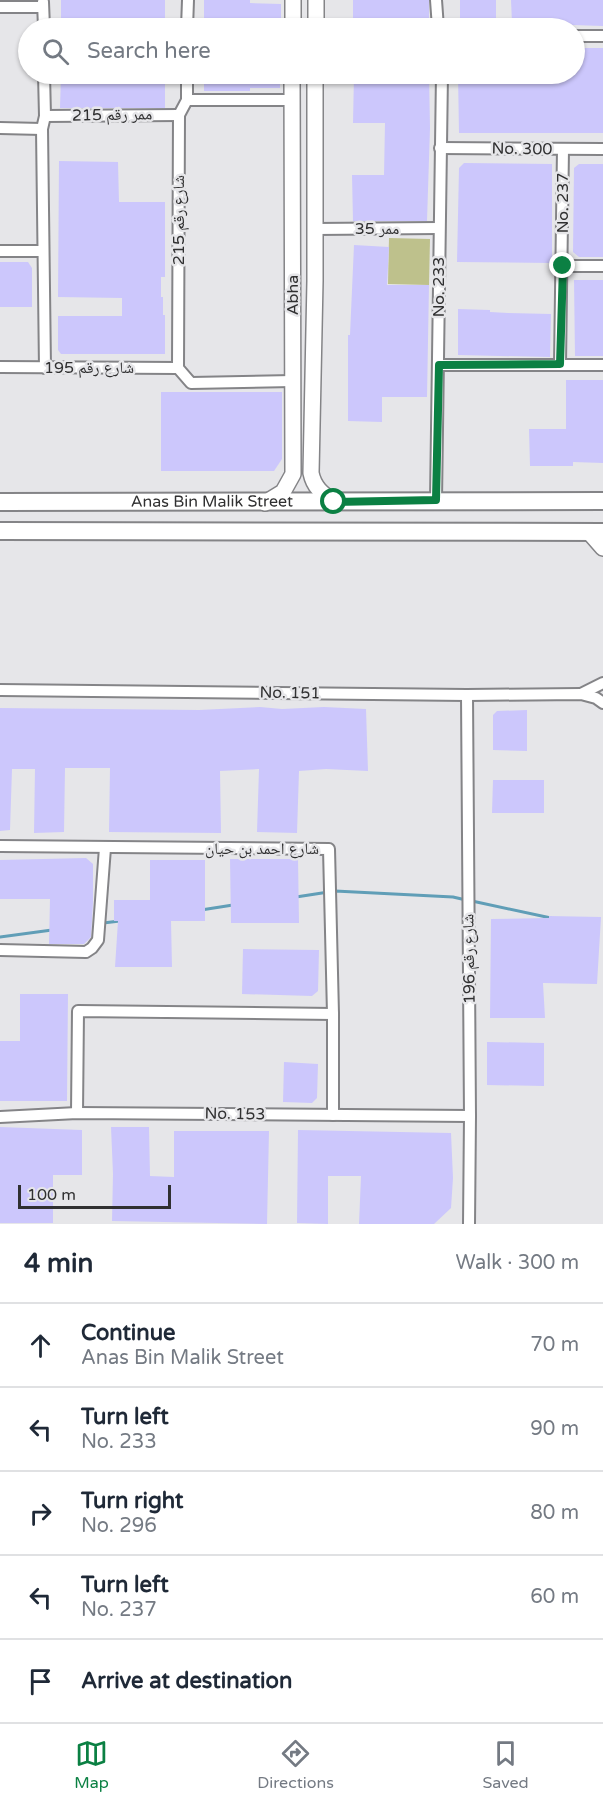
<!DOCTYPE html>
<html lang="en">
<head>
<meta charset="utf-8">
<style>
  body { margin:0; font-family:"Varela Round","Noto Naskh Arabic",sans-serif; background:#f2f2f3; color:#1f2937 }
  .scale { position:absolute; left:18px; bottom:15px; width:153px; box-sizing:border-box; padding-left:6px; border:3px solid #303031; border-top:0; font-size:16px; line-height:21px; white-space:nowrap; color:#303031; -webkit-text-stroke:4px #e6e6e9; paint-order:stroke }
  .stop { position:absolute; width:18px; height:18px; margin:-14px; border:4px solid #0b8043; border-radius:50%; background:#fff }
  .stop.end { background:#0b8043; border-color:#fff; box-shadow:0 2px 6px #0008 }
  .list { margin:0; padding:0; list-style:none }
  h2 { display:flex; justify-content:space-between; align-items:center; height:78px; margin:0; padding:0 24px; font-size:26px }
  h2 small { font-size:20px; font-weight:400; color:#747a83 }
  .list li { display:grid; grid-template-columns:39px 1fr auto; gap:18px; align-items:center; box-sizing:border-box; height:84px; padding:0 24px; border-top:2px solid #e0e1e3 }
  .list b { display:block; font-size:22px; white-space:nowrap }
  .list p { margin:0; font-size:20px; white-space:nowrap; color:#747a83 }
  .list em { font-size:20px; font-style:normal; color:#747a83 }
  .icon { flex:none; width:33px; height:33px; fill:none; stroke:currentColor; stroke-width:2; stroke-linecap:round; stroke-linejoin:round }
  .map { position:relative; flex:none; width:603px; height:1224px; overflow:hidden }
  .search { position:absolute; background:#fff; box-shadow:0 2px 4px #0004; left:18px; right:18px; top:18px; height:66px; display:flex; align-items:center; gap:15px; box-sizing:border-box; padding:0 21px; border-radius:33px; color:#747a83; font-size:22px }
  .sheet { height:498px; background:#fff }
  nav { display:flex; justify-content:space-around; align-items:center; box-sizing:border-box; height:84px; border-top:2px solid #e0e1e3; background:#fff; font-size:16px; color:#747a83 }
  nav a { display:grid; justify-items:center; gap:3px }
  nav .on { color:#0b8043 }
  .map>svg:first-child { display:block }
  .green { fill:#bec18c }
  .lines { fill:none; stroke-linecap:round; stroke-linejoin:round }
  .stream { stroke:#609eb7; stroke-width:3 }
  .building { fill:#ccc7fc }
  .street-casing { stroke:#848487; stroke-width:14 }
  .secondary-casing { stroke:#848487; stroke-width:18 }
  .primary-casing { stroke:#848487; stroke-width:20 }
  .street { stroke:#fff; stroke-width:10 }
  .secondary { stroke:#fff; stroke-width:15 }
  .primary { stroke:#fff; stroke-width:16 }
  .route { stroke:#0b8043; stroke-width:8 }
  .labels { text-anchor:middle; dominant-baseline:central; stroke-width:5; stroke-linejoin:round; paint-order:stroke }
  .street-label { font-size:16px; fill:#303031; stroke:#e6e6e9 }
</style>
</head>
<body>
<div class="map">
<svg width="603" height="1224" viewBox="0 0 603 1224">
  <rect width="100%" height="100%" fill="#e6e6e9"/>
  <path class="green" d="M389 238 430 239 429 285 388 284Z"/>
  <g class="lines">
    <g class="stream">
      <path d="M296 897 335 891 453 897 466 900"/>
      <path d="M472 901 551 918"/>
      <path d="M201 910 233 905"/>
      <path d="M103 923 120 921"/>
      <path d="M0 937 52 930"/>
    </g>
  </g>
  <g class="building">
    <rect x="61" y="0" width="104" height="28"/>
    <path d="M204 0H250V3L281 4V28H204Z"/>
    <rect x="353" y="0" width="76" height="28"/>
    <rect x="460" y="0" width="36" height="26"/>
    <path d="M511 0H603V26L512 23Z"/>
    <path d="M574 48H603V133H459L458 74H574Z"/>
    <path d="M61 74H165V108H60Z"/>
    <path d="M204 74H280V88H250V91H204Z"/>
    <path d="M354 74H429L430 128 427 221H353L352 175H384L385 123H353Z"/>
    <path d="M59 161 118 162 119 202H165V277H161V297H163V315H165V354H61L58 350V316H122V298L58 297Z"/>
    <path d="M464 163 552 164V263L457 262 459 168Z"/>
    <path d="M579 164H603V257H579L573 252 574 168Z"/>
    <path d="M354 245 389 247 387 285H429L427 397H382V422L348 421V335H350Z"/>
    <path d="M0 262H28L32 268V307H0Z"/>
    <path d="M574 280H603V356H575Z"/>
    <path d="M458 309 490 310V312L508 313 551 314 550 357 458 355Z"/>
    <path d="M566 380H603V463L573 462V466H530L529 429H566Z"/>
    <path d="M161 392H282V459L274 471H161Z"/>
    <path d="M260 707 282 709 324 707 366 709 368 771 326 769 299 771 297 833 257 832 259 769 220 771 221 833 109 832 110 768H65L64 832 34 833 35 769H12L10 830 0 831V708L199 710Z"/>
    <path d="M527 710V751L493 750V715L497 711Z"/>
    <path d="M493 780H544V813H492Z"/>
    <path d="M86 858 93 864V902L91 937 84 944H49L50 899H0V860Z"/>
    <path d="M230 859H298L299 923H231Z"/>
    <path d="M150 860H205V921H171L172 967H115L118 921H114V900H150Z"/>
    <path d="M549 916 601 917 597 984 543 983 545 1018H490L491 919 549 918Z"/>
    <path d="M243 949 319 950 318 991 312 996 242 994Z"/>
    <path d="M20 994H68L67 1101H0V1041H20Z"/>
    <path d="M487 1042 544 1043V1086L487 1085Z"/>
    <path d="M284 1062 318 1064 317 1098 312 1103 283 1102Z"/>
    <path d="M0 1127 82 1130V1175H53V1223H0Z"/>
    <path d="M111 1127H149L150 1176 174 1177V1131H269L267 1224 112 1221 113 1174Z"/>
    <path d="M298 1130 451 1133 453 1178 451 1208 434 1224H359L361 1176H328V1224L297 1223Z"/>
  </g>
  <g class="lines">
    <defs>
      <g id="street">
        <path d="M436 0 438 28"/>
        <path d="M43 2 44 28"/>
        <path d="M0 7H43"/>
        <path d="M187 28 188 0"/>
        <path d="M574 36H603"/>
        <path d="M44 74 45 116 42 129 45 368"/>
        <path d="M187 100H292"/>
        <path d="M45 116 179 115"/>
        <path d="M0 128 42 129"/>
        <path d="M440 148 603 149"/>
        <path d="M315 229 439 228"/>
        <path d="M0 251H43"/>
        <path d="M563 266H603"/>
        <path d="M560 364 563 149"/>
        <path d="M439 365H603"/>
        <path d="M0 367 178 368"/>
        <path d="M178 368 179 115 187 100V74"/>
        <path d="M178 368 191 383 293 381"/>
        <path d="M436 500 442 74"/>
        <path d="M0 690 467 695 581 694 596 698 603 703"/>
        <path d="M581 694 603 683"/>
        <path d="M467 695 470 1116 469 1224"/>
        <path d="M0 846 329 849 333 1014V1115"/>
        <path d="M0 950 86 952 92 948 98 940 105 848"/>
        <path d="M77 1113 78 1011 333 1014"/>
        <path d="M0 1117 77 1113 470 1116"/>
      </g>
      <g id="secondary">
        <path d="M293 28V0"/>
        <path d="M316 28V0"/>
        <path d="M315 74V281L311 473C314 488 323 494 334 502"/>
        <path d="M265 503 283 492 293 474 292 74"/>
        <path d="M589 532 603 548"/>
      </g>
      <g id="primary">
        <path id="s1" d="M0 502 603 501"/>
        <path d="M0 531 603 532"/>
      </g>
    </defs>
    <use href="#street" class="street-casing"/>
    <use href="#secondary" class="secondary-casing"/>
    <use href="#primary" class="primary-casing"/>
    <use href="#street" class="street"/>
    <use href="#secondary" class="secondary"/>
    <use href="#primary" class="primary"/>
  </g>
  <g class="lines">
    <path class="route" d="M334 502 436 500 439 365 560 364 563 266"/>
  </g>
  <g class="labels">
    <g class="street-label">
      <text transform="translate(112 115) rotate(-1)">ممر رقم 215</text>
      <text transform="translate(522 149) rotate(1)">No. 300</text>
      <text transform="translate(563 203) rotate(-90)">No. 237</text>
      <text transform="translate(179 220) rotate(-90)">شارع رقم 215</text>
      <text x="377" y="229">ممر 35</text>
      <text transform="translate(439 287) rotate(-90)">No. 233</text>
      <text transform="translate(293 295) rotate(-90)">Abha</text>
      <text x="89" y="368">شارع رقم 195</text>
      <text stroke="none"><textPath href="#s1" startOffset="212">Anas Bin Malik Street</textPath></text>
      <text transform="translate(290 693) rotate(1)">No. 151</text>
      <text x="262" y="849">شارع احمد بن حيان</text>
      <text transform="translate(469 959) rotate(-91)">شارع رقم 196</text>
      <text transform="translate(235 1114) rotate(1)">No. 153</text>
    </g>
  </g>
</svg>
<div class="scale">100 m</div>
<div class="stop" style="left:334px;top:502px"></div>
<div class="stop end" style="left:563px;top:266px"></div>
<div class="search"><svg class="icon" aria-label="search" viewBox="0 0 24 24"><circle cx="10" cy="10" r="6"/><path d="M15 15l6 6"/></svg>Search here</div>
</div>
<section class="sheet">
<h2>4 min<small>Walk · 300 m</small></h2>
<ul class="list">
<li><svg class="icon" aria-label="ahead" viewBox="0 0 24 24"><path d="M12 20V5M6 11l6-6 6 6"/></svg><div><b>Continue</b><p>Anas Bin Malik Street</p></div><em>70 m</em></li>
<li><svg class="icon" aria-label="left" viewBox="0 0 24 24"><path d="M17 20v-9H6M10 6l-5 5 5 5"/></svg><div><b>Turn left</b><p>No. 233</p></div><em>90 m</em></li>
<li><svg class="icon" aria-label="right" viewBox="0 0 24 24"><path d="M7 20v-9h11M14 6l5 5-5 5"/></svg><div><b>Turn right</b><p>No. 296</p></div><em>80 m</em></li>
<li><svg class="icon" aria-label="left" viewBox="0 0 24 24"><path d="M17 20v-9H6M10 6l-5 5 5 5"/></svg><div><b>Turn left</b><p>No. 237</p></div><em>60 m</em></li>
<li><svg class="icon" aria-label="arrive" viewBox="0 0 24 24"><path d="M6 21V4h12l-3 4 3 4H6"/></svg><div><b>Arrive at destination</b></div></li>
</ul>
</section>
<nav>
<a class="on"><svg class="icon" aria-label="map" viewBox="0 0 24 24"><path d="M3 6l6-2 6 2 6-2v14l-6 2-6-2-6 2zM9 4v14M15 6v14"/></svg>Map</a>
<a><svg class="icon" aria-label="directions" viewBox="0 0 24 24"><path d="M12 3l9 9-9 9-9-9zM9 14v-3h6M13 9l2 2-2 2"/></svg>Directions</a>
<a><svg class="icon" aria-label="saved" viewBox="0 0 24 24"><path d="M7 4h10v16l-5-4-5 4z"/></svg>Saved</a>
</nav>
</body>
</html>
